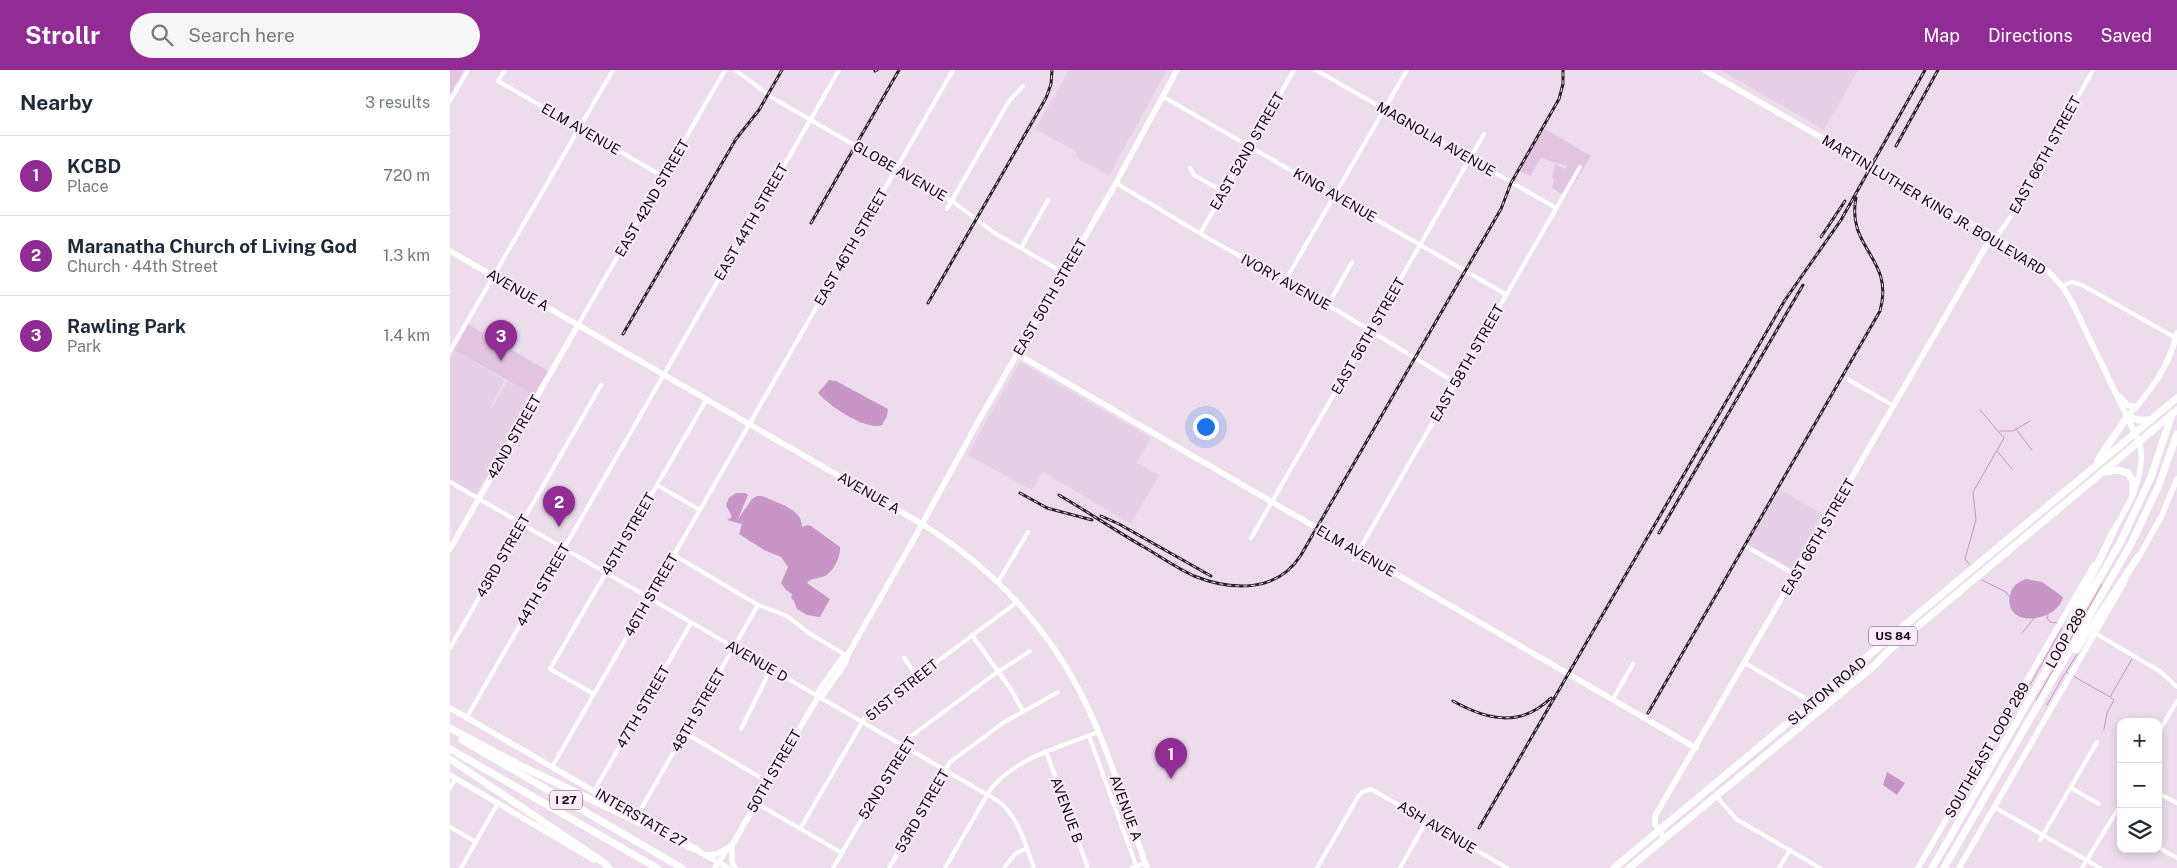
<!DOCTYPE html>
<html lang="en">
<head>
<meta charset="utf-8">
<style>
  body { margin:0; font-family:"Public Sans",sans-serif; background:#f6f6f7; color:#1f2937 }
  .controls { position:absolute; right:15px; bottom:15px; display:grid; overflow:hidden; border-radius:10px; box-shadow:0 2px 8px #0003 }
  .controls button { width:45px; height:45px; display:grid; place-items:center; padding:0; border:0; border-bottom:1px solid #e0e1e3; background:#fff; color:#1f2937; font:25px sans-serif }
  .you { position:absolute; left:755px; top:356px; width:18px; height:18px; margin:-12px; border:4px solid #fff; border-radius:50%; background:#1a73e8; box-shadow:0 0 0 8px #1a73e833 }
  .badge { display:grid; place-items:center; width:32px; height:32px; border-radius:50%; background:#902c93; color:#fff; font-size:16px; font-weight:700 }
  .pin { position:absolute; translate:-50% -41px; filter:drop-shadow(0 1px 2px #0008) }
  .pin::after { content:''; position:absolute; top:26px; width:18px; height:15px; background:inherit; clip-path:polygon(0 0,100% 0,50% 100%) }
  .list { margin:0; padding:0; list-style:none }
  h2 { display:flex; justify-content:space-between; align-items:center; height:65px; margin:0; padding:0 20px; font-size:21px }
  h2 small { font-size:16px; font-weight:400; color:#747a83 }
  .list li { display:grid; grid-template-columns:32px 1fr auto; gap:15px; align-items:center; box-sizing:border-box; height:80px; padding:0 20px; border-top:1px solid #e0e1e3 }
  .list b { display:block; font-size:19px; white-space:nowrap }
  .list p { margin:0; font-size:16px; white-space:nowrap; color:#747a83 }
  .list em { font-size:16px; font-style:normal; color:#747a83 }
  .icon { flex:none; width:28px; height:28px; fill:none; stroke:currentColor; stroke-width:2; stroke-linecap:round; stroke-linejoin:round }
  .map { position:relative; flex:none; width:1727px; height:798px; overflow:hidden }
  header { display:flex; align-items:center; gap:30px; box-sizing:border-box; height:70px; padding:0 25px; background:#902c93; color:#fff }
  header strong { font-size:24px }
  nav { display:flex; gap:28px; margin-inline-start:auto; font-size:18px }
  .search { width:350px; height:45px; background:#f6f6f7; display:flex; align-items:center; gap:12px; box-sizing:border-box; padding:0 18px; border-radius:28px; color:#747a83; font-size:19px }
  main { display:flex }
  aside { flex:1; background:#fff }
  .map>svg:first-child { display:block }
  .built { fill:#e6d0e5 }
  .green { fill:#e2c4e1 }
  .water { fill:#c796c6 }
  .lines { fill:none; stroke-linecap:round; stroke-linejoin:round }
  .stream { stroke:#c796c6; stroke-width:1 }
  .street { stroke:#fff; stroke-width:4 }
  .secondary { stroke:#fff; stroke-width:5.5 }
  .highway { stroke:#fff; stroke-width:7 }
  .rail-casing { stroke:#292229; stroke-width:3 }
  .rail { stroke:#faeafa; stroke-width:1; stroke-dasharray:4; stroke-linecap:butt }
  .labels { text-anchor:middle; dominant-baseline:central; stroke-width:4; stroke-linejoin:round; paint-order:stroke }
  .shield { fill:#faeafa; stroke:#554c55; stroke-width:1 }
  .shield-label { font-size:12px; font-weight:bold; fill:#0e090e }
  .street-label { font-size:14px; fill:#0e090e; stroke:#faeafa }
</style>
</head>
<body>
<header>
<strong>Strollr</strong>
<div class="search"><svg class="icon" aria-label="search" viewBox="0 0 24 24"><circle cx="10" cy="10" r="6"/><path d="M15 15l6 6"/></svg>Search here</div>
<nav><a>Map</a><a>Directions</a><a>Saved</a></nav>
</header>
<main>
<aside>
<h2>Nearby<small>3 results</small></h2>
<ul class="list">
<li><span class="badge">1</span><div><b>KCBD</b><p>Place</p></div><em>720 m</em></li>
<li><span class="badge">2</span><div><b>Maranatha Church of Living God</b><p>Church · 44th Street</p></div><em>1.3 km</em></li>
<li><span class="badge">3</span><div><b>Rawling Park</b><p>Park</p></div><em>1.4 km</em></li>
</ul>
</aside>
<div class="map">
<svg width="1727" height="798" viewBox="0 0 1727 798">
  <rect width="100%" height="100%" fill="#edddec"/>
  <g class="built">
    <path d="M619 0H717L659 106 625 87 627 82 585 59Z"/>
    <path d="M1270 0H1408L1374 60Z"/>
    <path d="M4 280 55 310 41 336 42 337 58 310 84 325 26 424 0 409V288Z"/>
    <path d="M570 292 701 368 687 393 709 405 681 454 593 402 582 420 517 385Z"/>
    <path d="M1329 419 1373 444 1342 499 1297 474Z"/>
  </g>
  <g class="green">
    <path d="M0 0H14L0 24Z"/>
    <path d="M1093 58 1141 86 1116 126 1102 118 1104 110 1108 111 1102 108 1105 94 1115 99 1117 96 1091 88 1080 106 1068 100Z"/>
    <path d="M18 254 98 301 84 325 4 280Z"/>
  </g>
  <g class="water">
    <path d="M379 310 386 311 438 339 437 346 432 355C416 361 379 336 368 323Z"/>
    <path d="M286 423H295L298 425 288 449 302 429 307 426H312C325 432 353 439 352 457L357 455 361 456 390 477C391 486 384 501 375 506 369 509 362 507 357 513L380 529 370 547 357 545 347 539 344 531 341 528 342 524 336 520 331 513 338 497 331 487 314 480 289 464 292 454 277 450 282 447 276 435 279 428Z"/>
    <path d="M1576 509 1592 512 1613 527C1608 552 1553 560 1560 525 1562 516 1568 512 1576 509Z"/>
    <path d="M1437 702 1455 713 1447 725 1433 715Z"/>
  </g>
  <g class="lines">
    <g class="stream">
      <path d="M1566 359 1582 380"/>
      <path d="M1550 361H1563L1580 351"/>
      <path d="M1547 381 1562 399"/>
      <path d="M1520 495 1515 489 1526 450 1523 422 1554 368 1530 340"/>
      <path d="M1532 510 1556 522 1560 527"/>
      <path d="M1598 545 1597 548 1600 552 1607 553"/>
      <path d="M1572 563 1585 547"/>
      <path d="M1619 604 1616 602 1629 581"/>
      <path d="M1623 606 1660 627 1682 589"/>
      <path d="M1576 622 1612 558"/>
      <path d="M1586 630 1652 514"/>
      <path d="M1597 635 1615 603"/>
      <path d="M1654 659 1657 643 1664 630 1661 628"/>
    </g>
    <g class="street">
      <path d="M55 0 48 11 214 107"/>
      <path d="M285 0 326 30 505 133 543 162 614 203"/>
      <path d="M866 0 1106 138"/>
      <path d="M712 26 1057 225"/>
      <path d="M0 31 18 0"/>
      <path d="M740 98 744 105 774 122"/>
      <path d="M666 113 761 170 878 235 1006 313"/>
      <path d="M497 139 559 31 573 16"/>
      <path d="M751 162 844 0"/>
      <path d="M1546 168 1561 146 1643 0"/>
      <path d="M571 178 598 130"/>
      <path d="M835 211 957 0"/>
      <path d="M1612 216 1622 212 1632 215 1726 268"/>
      <path d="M878 235 902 192"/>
      <path d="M128 255 275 0"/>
      <path d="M0 281 163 0"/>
      <path d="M1397 309 1444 336"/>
      <path d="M0 412 548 731C569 747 575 774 584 798"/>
      <path d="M207 415 250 440"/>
      <path d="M801 468 1034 64"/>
      <path d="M1297 477 1346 505"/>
      <path d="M904 489 1130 97"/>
      <path d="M548 512 578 462"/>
      <path d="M311 536 337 546 359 563 397 586"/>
      <path d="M1645 563 1711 602 1727 617"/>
      <path d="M522 565 560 618 573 641"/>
      <path d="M0 578 151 315"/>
      <path d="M454 588 467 606"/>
      <path d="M1295 593 1373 639"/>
      <path d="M144 624 100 599 257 329"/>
      <path d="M1163 629 1183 594"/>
      <path d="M17 647 389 0"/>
      <path d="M291 659 321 599"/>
      <path d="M235 663 318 712"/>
      <path d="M1708 663 1727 631"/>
      <path d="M639 666 687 798"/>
      <path d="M596 681 638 798"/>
      <path d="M102 697 503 0"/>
      <path d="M0 718 6 708"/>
      <path d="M1621 718 1649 734"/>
      <path d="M144 721 241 553"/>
      <path d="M1708 723 1727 733"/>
      <path d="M1267 727 1286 749 1370 798"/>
      <path d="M306 733 392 783"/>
      <path d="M1544 737 1650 798"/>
      <path d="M187 746 308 535 224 485"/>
      <path d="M0 757 26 772"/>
      <path d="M350 759 417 644 567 532"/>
      <path d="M1590 770 1647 672"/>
      <path d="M1708 777 1727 788"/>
      <path d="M11 798 48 733"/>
      <path d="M383 798 460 667 542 606 580 581"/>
      <path d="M439 798 500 692 553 653 608 622"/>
      <path d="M495 798 540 720C566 687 611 677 648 662"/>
      <path d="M554 798 565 784 577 778"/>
      <path d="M682 798 696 793"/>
      <path d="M867 798 908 727 912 722 921 719 1057 798"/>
      <path d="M950 798 976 752"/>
      <path d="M1329 798 1340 780"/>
      <path d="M1632 798 1671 734"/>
    </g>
    <g class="secondary">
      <path d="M1254 0 1577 186C1596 197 1610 211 1621 230L1690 374C1696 407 1677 438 1661 465"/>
      <path d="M0 181 472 454C544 499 602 561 638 638 662 689 678 745 697 798"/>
      <path d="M567 284 1246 678"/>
      <path d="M1669 326 1679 336H1687"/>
      <path d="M1677 347C1700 322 1719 297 1727 263"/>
      <path d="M0 479 128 255"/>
      <path d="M1687 490 1711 447 1727 409"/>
      <path d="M368 627 373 625 396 592 397 586 465 467 529 350 661 122 727 0"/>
      <path d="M0 638 211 760"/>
      <path d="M0 705 144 790"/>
      <path d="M1214 768 1205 754V746L1542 166"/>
      <path d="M243 778 278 798"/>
      <path d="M257 785 267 784 282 775"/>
      <path d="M265 798 277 779"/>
      <path d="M285 798 282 792V775L368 627V622L392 588 397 586"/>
      <path d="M1468 798 1644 495"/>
      <path d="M1509 798 1675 511"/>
    </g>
    <g class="highway">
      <path d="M1648 390 1677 347 1688 350H1701"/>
      <path d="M1656 402 1668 400 1678 403 1683 411V423"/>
      <path d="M1620 552 1663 462"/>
      <path d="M1626 580 1688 487"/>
      <path d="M0 658 73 697 245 779"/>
      <path d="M12 670 232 798"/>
      <path d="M0 679 207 798"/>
      <path d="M0 689 153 792 159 798"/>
      <path d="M1164 798 1727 328"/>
      <path d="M1179 798 1425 595 1438 581 1727 340"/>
      <path d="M1482 798 1671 471 1701 407 1722 344"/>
      <path d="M1494 798 1681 474 1709 415 1727 364"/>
    </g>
    <defs>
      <g id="rail">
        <path d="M425 1 427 0"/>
        <path d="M1446 76 1488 0"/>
        <path d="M361 153 449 0"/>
        <path d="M1371 167 1395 131"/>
        <path d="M478 233 596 28 601 14 602 0"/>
        <path d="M173 264 286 69 309 40 332 0"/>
        <path d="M570 423 597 438 642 450"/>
        <path d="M609 425C638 442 666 461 694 477 711 487 727 498 744 506 782 521 827 523 851 485L1051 139 1061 113 1109 29 1113 14V0"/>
        <path d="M651 446 669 454 761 506"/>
        <path d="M1209 463 1353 215"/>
        <path d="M1003 631C1037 650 1070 658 1101 628"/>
        <path d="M1198 643 1430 241C1445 188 1396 179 1406 128"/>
        <path d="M1029 758 1335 230 1391 150 1475 0"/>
      </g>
    </defs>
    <use href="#rail" class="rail-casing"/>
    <use href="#rail" class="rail"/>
  </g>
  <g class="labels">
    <g class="shield">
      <rect x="1419" y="556.5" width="48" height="19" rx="4"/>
      <rect x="100" y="720.5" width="32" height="19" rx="4"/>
    </g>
    <g class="shield-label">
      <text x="1443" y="566">US 84</text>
      <text x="116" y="730">I 27</text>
    </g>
    <g class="street-label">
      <text transform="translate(131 59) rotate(30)">ELM AVENUE</text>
      <text transform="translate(986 69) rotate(30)">MAGNOLIA AVENUE</text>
      <text transform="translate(797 81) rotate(-60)">EAST 52ND STREET</text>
      <text transform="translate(1595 85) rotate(-61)">EAST 66TH STREET</text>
      <text transform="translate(450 101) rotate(30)">GLOBE AVENUE</text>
      <text transform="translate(885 125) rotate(30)">KING AVENUE</text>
      <text transform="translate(202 128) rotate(-60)">EAST 42ND STREET</text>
      <text transform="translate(1484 135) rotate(31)">MARTIN LUTHER KING JR. BOULEVARD</text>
      <text transform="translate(301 152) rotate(-60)">EAST 44TH STREET</text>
      <text transform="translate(401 177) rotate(-60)">EAST 46TH STREET</text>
      <text transform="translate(836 212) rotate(29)">IVORY AVENUE</text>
      <text transform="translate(68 220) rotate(30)">AVENUE A</text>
      <text transform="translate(600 227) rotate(-60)">EAST 50TH STREET</text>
      <text transform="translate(918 266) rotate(-60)">EAST 56TH STREET</text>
      <text transform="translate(1017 293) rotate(-60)">EAST 58TH STREET</text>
      <text transform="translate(64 367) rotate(-60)">42ND STREET</text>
      <text transform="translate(419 423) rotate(30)">AVENUE A</text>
      <text transform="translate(178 464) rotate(-60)">45TH STREET</text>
      <text transform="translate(1368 467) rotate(-60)">EAST 66TH STREET</text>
      <text transform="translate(906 481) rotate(30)">ELM AVENUE</text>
      <text transform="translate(53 486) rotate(-60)">43RD STREET</text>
      <text transform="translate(93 515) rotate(-60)">44TH STREET</text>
      <text transform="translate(201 525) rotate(-60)">46TH STREET</text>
      <text transform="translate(1616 568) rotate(-60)">LOOP 289</text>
      <text transform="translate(307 591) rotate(30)">AVENUE D</text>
      <text transform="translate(452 620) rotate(-39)">51ST STREET</text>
      <text transform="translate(1377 621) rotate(-40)">SLATON ROAD</text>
      <text transform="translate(193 637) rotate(-60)">47TH STREET</text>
      <text transform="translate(248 640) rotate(-60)">48TH STREET</text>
      <text transform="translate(1537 680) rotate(-60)">SOUTHEAST LOOP 289</text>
      <text transform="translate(324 701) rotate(-60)">50TH STREET</text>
      <text transform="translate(437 708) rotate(-58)">52ND STREET</text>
      <text transform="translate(676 738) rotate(70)">AVENUE A</text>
      <text transform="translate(617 740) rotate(70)">AVENUE B</text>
      <text transform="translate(472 741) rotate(-60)">53RD STREET</text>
      <text transform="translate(191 748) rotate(30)">INTERSTATE 27</text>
      <text transform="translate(987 757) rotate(31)">ASH AVENUE</text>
    </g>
  </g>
</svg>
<div class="controls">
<button>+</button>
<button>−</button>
<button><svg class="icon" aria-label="layers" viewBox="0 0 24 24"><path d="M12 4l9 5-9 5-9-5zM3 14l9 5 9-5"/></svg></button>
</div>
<div class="you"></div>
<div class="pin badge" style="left:721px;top:709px">1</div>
<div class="pin badge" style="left:109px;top:457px">2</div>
<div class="pin badge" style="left:51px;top:291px">3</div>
</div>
</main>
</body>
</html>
